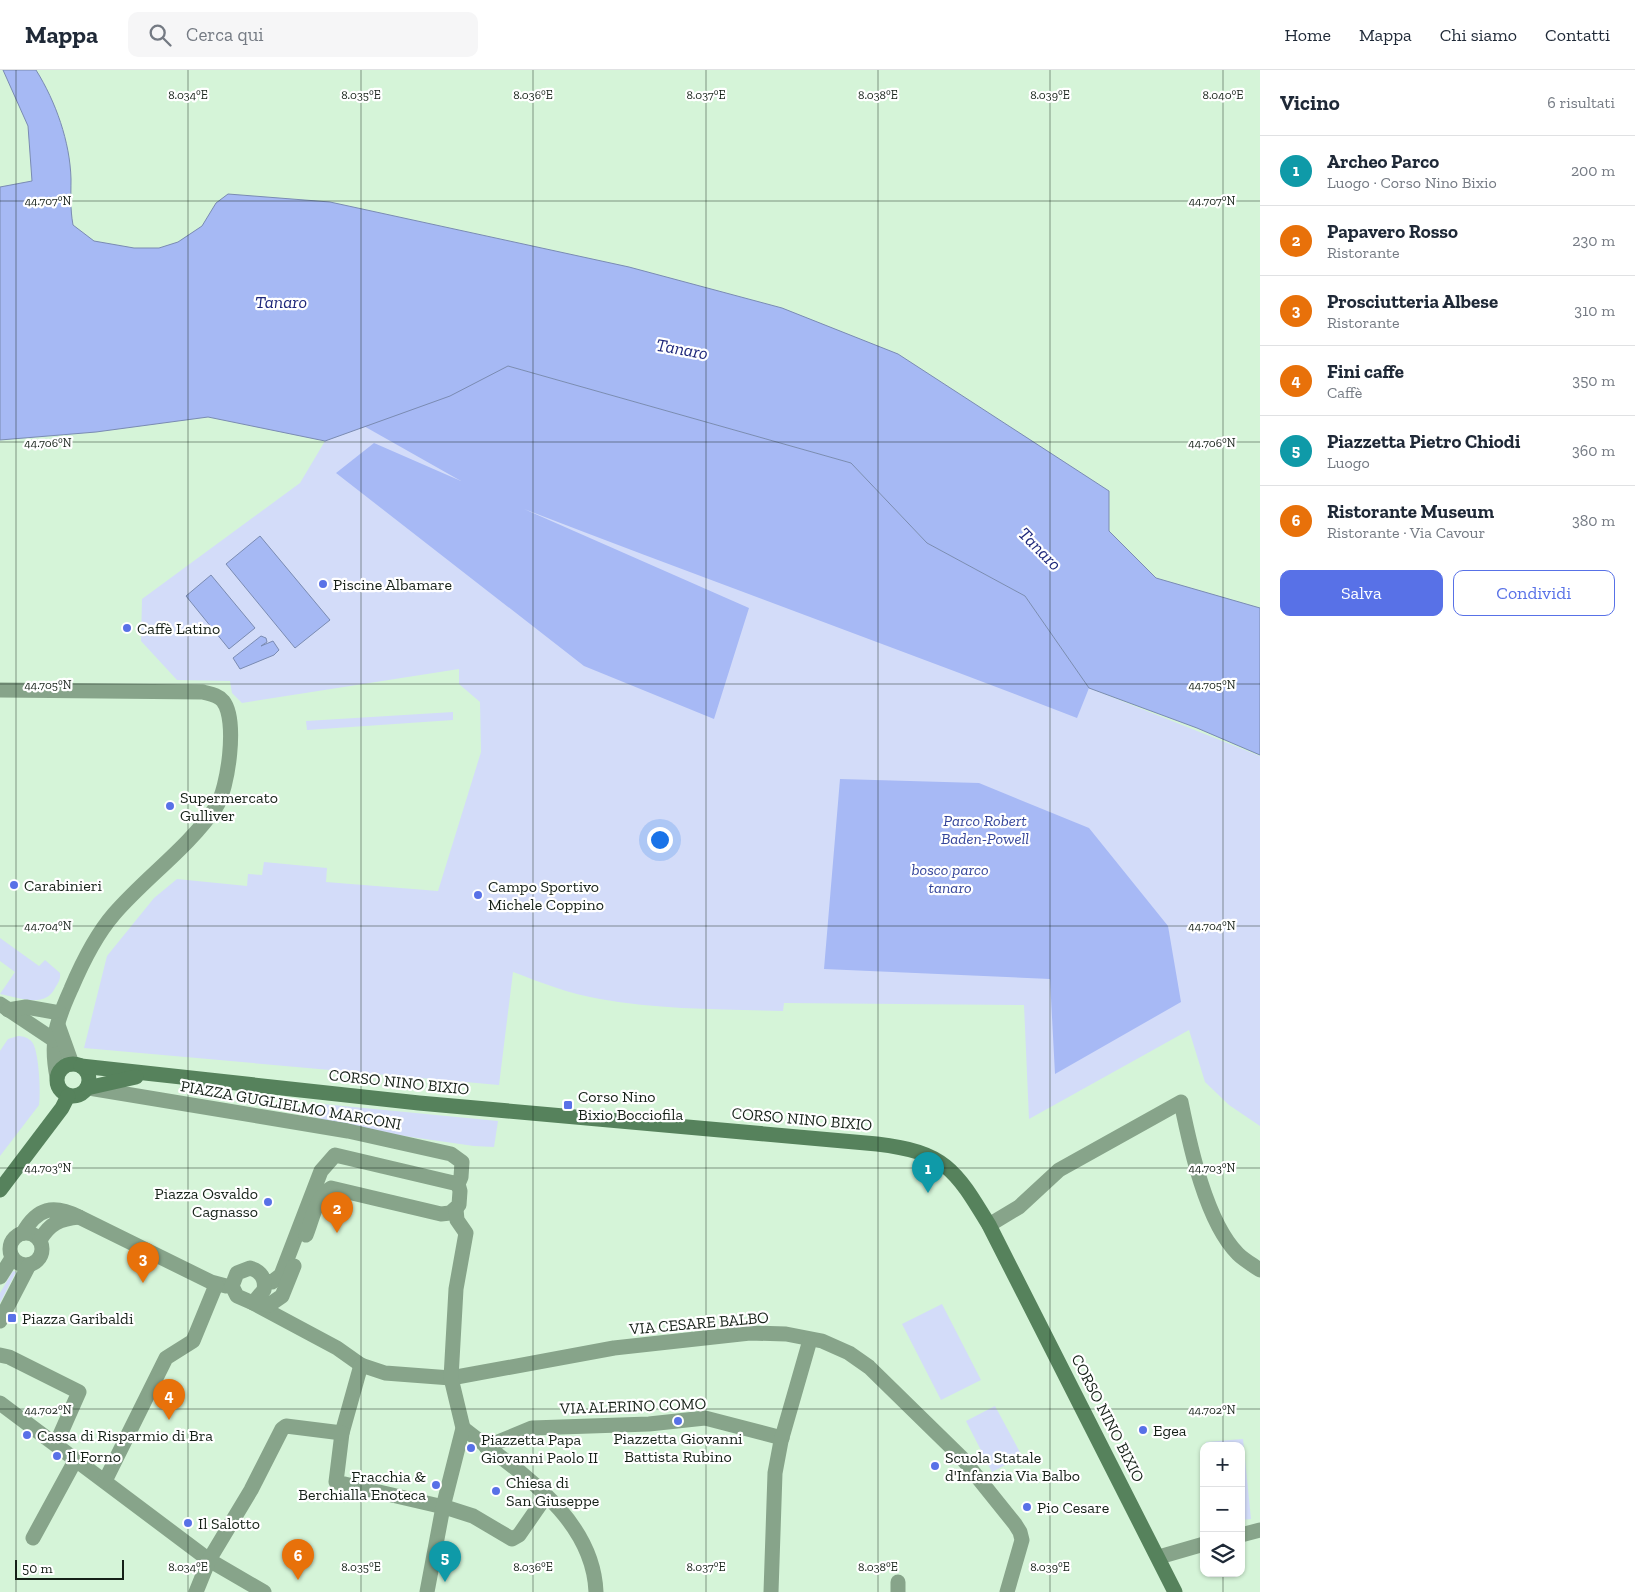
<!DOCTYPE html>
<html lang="it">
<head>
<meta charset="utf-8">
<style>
  body { margin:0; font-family:"Zilla Slab",serif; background:#f6f6f7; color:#1f2937 }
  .controls { position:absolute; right:15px; bottom:15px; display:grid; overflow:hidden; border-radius:10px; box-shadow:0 1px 4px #0004 }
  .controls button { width:45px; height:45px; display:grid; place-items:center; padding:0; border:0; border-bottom:1px solid #e0e1e3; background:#fff; color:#1f2937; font:25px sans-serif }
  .scale { position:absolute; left:15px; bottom:12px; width:109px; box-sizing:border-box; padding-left:5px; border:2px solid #152017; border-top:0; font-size:14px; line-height:18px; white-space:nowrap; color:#152017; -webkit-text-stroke:4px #fff; paint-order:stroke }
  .you { position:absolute; left:659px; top:769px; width:18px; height:18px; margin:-12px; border:4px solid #fff; border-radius:50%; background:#1a73e8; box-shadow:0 0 0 8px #1a73e833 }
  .badge { display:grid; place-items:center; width:32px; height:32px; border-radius:50%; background:#5871e7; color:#fff; font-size:16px; font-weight:700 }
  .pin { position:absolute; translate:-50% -41px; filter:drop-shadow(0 1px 2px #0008) }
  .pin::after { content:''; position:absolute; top:26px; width:18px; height:15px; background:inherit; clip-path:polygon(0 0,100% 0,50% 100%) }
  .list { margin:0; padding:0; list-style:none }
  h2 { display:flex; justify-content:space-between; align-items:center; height:65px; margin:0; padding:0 20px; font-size:21px }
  h2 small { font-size:16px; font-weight:400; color:#747a83 }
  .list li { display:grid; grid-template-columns:32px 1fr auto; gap:15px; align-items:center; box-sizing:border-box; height:70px; padding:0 20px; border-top:1px solid #e0e1e3 }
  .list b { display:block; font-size:19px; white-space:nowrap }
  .list p { margin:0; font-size:16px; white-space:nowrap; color:#747a83 }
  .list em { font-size:16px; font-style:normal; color:#747a83 }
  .actions { display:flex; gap:10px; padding:15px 20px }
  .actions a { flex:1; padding:11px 0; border:1px solid #5871e7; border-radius:10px; text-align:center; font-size:18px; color:#5871e7 }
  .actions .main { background:#5871e7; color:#fff }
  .icon { flex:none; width:28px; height:28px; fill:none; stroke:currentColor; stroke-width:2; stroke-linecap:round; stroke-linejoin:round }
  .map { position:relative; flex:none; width:1260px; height:1522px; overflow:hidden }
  header { display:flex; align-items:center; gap:30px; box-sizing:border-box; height:70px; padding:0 25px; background:#fff; border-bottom:1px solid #e0e1e3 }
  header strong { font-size:24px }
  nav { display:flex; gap:28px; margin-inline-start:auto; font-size:18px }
  .search { width:350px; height:45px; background:#f6f6f7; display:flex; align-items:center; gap:12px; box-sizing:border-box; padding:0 18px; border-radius:10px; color:#747a83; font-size:19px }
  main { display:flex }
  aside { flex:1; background:#fff }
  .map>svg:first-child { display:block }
  .green { fill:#d3dcf9 }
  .forest { fill:#a7b9f5 }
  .water { fill:#a6b9f4; stroke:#7a8bb2 }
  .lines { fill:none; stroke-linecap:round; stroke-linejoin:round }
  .street { stroke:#87a48a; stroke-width:15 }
  .secondary { stroke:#56825c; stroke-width:15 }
  .ticks { fill:none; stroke:#152017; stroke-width:1; stroke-opacity:0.45 }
  .poi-dot { fill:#5871e7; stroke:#fff; stroke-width:2 }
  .labels { text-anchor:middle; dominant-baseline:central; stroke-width:4.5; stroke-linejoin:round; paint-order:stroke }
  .poi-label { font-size:16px; fill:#152017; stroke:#fff; text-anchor:start }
  .park-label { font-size:16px; font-style:italic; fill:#34459a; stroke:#fff }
  .street-label { font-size:16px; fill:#152017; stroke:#fff }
  .water-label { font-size:18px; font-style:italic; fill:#1d277a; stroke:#fff }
  .ticks-label { font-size:12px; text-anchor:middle; fill:#152017; stroke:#fff; stroke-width:4.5; stroke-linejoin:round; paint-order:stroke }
</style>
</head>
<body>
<header>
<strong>Mappa</strong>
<div class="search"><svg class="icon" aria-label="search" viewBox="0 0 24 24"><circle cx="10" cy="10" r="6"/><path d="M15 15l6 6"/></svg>Cerca qui</div>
<nav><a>Home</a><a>Mappa</a><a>Chi siamo</a><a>Contatti</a></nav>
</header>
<main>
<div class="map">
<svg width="1260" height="1522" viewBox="0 0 1260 1522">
  <rect width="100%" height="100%" fill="#d5f4d8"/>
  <g class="green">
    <path d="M508 296 1089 618 1260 686V1056L1229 1035 1205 1012 1189 960 1029 1049 1024 935 784 933 783 941C723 939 660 940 600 929 570 924 542 913 513 902L499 1015 84 978 107 886 154 828 177 809 247 816 248 804 262 805 264 792 327 798 326 812 438 821 481 682 480 632 459 614V599L242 633 232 623 230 611 177 610 141 571 142 529 300 413 325 371Z"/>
    <path d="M453 642V650L307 660 306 651Z"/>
    <path d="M0 868 39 896 45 890 60 903C61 909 58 913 55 918 45 939 18 927 0 924L15 902 0 891Z"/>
    <path d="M18 966C23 966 29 968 32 972 39 980 41 1024 39 1035L0 1086V981L8 969Z"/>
    <path d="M312 1033 498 1051 494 1077 474 1076 348 1058 312 1046Z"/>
    <path d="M13 1201 16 1202 0 1233V1223Z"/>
    <path d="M942 1234 981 1310 941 1330 902 1254Z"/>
    <path d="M995 1336 1022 1386 992 1402 966 1351Z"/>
    <path d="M1243 1369 1251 1449 1241 1450V1376H1206V1372Z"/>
  </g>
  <g class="forest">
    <path d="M508 296 851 393 927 473 1025 526 1089 618 1077 648C893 577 708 510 524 439L749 538 714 649 584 596 336 403 374 373 461 411 362 355Z"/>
    <path d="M840 709 979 713 1089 758 1168 856 1181 932 1055 1004 1050 909 824 899Z"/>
  </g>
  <g class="water">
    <path d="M3 0H36C56 32 70 72 71 109 71 126 70 138 73 155L94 171 134 178H159L178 172 202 156 216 133 228 124 330 132 629 197 782 238 898 284 1109 421V461L1156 508 1260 538V685L1197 658 1089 618 1025 526 927 473 851 393 508 296 450 326 325 371 208 347 96 362 0 370V117L32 111 28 56Z"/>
    <path d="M260 466 330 550 295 578 226 494Z"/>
    <path d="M211 505 255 558 229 579 186 526Z"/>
    <path d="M261 566 266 568 267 572 261 576 273 571 279 580 274 585 240 599 233 588Z"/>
  </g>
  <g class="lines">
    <g class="street">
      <path d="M0 620 203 622C210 624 218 625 223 631 238 650 228 719 216 737 188 778 146 807 114 844 95 866 82 893 71 919 56 952 50 971 57 1007"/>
      <path d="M0 934 54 970"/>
      <path d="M8 940 26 937 60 943"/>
      <path d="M58 955 72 994"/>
      <path d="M89 1018 348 1061 451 1084 462 1092 461 1107 458 1114 335 1085 321 1101 281 1205 272 1212 265 1211"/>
      <path d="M79 1147 211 1212 226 1216"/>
      <path d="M989 1155 1019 1137 1059 1100 1181 1032C1190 1076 1206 1152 1238 1184 1244 1190 1253 1195 1260 1200"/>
      <circle cx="26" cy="1179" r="16"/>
      <path d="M23 1163C37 1138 53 1134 79 1147 60 1149 50 1153 40 1170"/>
      <path d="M306 1165C312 1151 316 1126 331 1118L441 1144 450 1143 459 1135 460 1121 458 1114"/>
      <path d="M0 1207 12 1188"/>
      <path d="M253 1233 337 1278 361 1295 385 1303 451 1308 614 1278 750 1263 786 1264 822 1271 849 1283 869 1297 962 1388 1015 1454 1020 1462 1022 1470 1007 1522"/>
      <path d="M253 1233 264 1220C266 1209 261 1201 250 1198L237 1203 232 1216 237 1226 253 1233 269 1235 282 1226 294 1196"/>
      <path d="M0 1251 29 1195"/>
      <path d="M0 1285 9 1287 79 1322 56 1374"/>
      <path d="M361 1295 342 1363 336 1412 448 1438 473 1446 512 1469 519 1465 546 1426"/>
      <path d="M0 1333 209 1490 264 1522"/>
      <path d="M463 1358C517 1401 593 1446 596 1522"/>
      <path d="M486 1377 532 1358 649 1354 705 1348 782 1368"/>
      <path d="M105 1411 166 1288 193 1271 216 1215"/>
      <path d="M1241 1465 1260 1460"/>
      <path d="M33 1468 76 1389"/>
      <path d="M1159 1487 1204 1474"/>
      <path d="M898 1512V1522"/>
      <path d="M196 1522 209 1490 251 1420 282 1359 286 1356 342 1363"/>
      <path d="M427 1522 443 1437 463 1358 451 1308 456 1219 466 1163 457 1150 456 1139"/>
      <path d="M771 1522 775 1403 781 1371 810 1270"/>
    </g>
    <g class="secondary">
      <circle cx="73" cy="1010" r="16"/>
      <path d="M81 996 419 1033 877 1074C945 1082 955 1099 989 1155L1175 1522"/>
      <path d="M87 1018 136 1007"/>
      <path d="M0 1120 62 1038 68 1026"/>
    </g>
  </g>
  <path class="ticks" d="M16 0V1522M188 0V1522M361 0V1522M533 0V1522M706 0V1522M878 0V1522M1050 0V1522M1223 0V1376M0 131H1260M0 372H1260M0 614H1260M0 856H1260M0 1098H1260M0 1339H1260M1223 1503V1522"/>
  <g class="poi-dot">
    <circle cx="323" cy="514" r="5"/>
    <circle cx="127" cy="558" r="5"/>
    <circle cx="170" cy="736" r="5"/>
    <circle cx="14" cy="815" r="5"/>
    <circle cx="478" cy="825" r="5"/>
    <rect x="563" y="1030" width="10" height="10" rx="2.5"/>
    <circle cx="268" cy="1132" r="5"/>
    <rect x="7" y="1243" width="10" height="10" rx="2.5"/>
    <circle cx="678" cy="1351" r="5"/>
    <circle cx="1143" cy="1360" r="5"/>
    <circle cx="27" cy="1365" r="5"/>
    <circle cx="471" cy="1378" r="5"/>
    <circle cx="57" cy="1386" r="5"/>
    <circle cx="935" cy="1396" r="5"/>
    <circle cx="436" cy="1415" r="5"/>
    <circle cx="496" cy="1421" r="5"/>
    <circle cx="1027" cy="1437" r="5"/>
    <circle cx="188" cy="1453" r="5"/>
  </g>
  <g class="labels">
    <g class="poi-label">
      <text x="333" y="514">Piscine Albamare</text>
      <text x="137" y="558">Caffè Latino</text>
      <text x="180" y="727">Supermercato<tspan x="180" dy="18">Gulliver</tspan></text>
      <text x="24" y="815">Carabinieri</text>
      <text x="488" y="816">Campo Sportivo<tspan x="488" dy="18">Michele Coppino</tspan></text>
      <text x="578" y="1026">Corso Nino<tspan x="578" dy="18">Bixio Bocciofila</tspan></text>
      <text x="258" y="1123" text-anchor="end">Piazza Osvaldo<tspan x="258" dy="18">Cagnasso</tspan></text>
      <text x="22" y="1248">Piazza Garibaldi</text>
      <text x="1153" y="1360">Egea</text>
      <text x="37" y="1365">Cassa di Risparmio di Bra</text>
      <text x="678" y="1368" text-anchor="middle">Piazzetta Giovanni<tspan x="678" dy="18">Battista Rubino</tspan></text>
      <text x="481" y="1369">Piazzetta Papa<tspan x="481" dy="18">Giovanni Paolo II</tspan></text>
      <text x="67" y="1386">Il Forno</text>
      <text x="945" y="1387">Scuola Statale<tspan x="945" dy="18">d'Infanzia Via Balbo</tspan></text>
      <text x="426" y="1406" text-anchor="end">Fracchia &amp;<tspan x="426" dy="18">Berchialla Enoteca</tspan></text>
      <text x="506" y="1412">Chiesa di<tspan x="506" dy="18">San Giuseppe</tspan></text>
      <text x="1037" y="1437">Pio Cesare</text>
      <text x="198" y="1453">Il Salotto</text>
    </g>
    <g class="park-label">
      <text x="985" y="750">Parco Robert<tspan x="985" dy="18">Baden-Powell</tspan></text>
      <text x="950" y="799">bosco parco<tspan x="950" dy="18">tanaro</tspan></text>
    </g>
    <g class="street-label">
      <text transform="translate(399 1012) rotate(6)">CORSO NINO BIXIO</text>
      <text transform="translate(291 1035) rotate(10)">PIAZZA GUGLIELMO MARCONI</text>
      <text transform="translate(802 1049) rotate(5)">CORSO NINO BIXIO</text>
      <text transform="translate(699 1253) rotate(-5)">VIA CESARE BALBO</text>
      <text transform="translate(633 1336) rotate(-2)">VIA ALERINO COMO</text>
      <text transform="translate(1108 1348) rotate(63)">CORSO NINO BIXIO</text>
    </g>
    <g class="water-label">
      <text x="281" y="232">Tanaro</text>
      <text transform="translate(682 279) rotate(10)">Tanaro</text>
      <text transform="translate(1040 479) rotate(45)">Tanaro</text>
    </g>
  </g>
  <g class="ticks-label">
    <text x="188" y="29">8.034°E</text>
    <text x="361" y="29">8.035°E</text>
    <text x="533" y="29">8.036°E</text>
    <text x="706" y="29">8.037°E</text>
    <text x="878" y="29">8.038°E</text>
    <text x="1050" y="29">8.039°E</text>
    <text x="1223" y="29">8.040°E</text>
    <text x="48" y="135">44.707°N</text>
    <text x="1212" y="135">44.707°N</text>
    <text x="48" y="377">44.706°N</text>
    <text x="1212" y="377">44.706°N</text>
    <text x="48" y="619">44.705°N</text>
    <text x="1212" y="619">44.705°N</text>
    <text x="48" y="860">44.704°N</text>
    <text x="1212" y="860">44.704°N</text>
    <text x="48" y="1102">44.703°N</text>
    <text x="1212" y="1102">44.703°N</text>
    <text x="48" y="1344">44.702°N</text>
    <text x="1212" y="1344">44.702°N</text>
    <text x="188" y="1501">8.034°E</text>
    <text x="361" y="1501">8.035°E</text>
    <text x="533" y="1501">8.036°E</text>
    <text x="706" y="1501">8.037°E</text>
    <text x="878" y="1501">8.038°E</text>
    <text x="1050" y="1501">8.039°E</text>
  </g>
</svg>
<div class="controls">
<button>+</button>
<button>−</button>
<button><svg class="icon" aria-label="layers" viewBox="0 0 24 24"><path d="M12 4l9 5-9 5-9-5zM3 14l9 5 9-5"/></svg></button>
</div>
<div class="scale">50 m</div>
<div class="you"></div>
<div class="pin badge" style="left:928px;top:1123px;background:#0f9aa8">1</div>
<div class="pin badge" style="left:337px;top:1163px;background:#e8710a">2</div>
<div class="pin badge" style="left:143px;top:1213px;background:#e8710a">3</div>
<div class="pin badge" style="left:169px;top:1350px;background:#e8710a">4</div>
<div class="pin badge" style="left:445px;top:1512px;background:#0f9aa8">5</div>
<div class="pin badge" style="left:298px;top:1510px;background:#e8710a">6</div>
</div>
<aside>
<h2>Vicino<small>6 risultati</small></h2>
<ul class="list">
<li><span class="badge" style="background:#0f9aa8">1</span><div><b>Archeo Parco</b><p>Luogo · Corso Nino Bixio</p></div><em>200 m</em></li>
<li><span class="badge" style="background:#e8710a">2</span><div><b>Papavero Rosso</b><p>Ristorante</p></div><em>230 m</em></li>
<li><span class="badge" style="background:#e8710a">3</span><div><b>Prosciutteria Albese</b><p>Ristorante</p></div><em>310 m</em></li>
<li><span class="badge" style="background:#e8710a">4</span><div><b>Fini caffe</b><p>Caffè</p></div><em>350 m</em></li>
<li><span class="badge" style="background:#0f9aa8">5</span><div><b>Piazzetta Pietro Chiodi</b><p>Luogo</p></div><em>360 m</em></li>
<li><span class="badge" style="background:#e8710a">6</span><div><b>Ristorante Museum</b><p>Ristorante · Via Cavour</p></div><em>380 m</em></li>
</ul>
<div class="actions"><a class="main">Salva</a><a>Condividi</a></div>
</aside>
</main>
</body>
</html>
